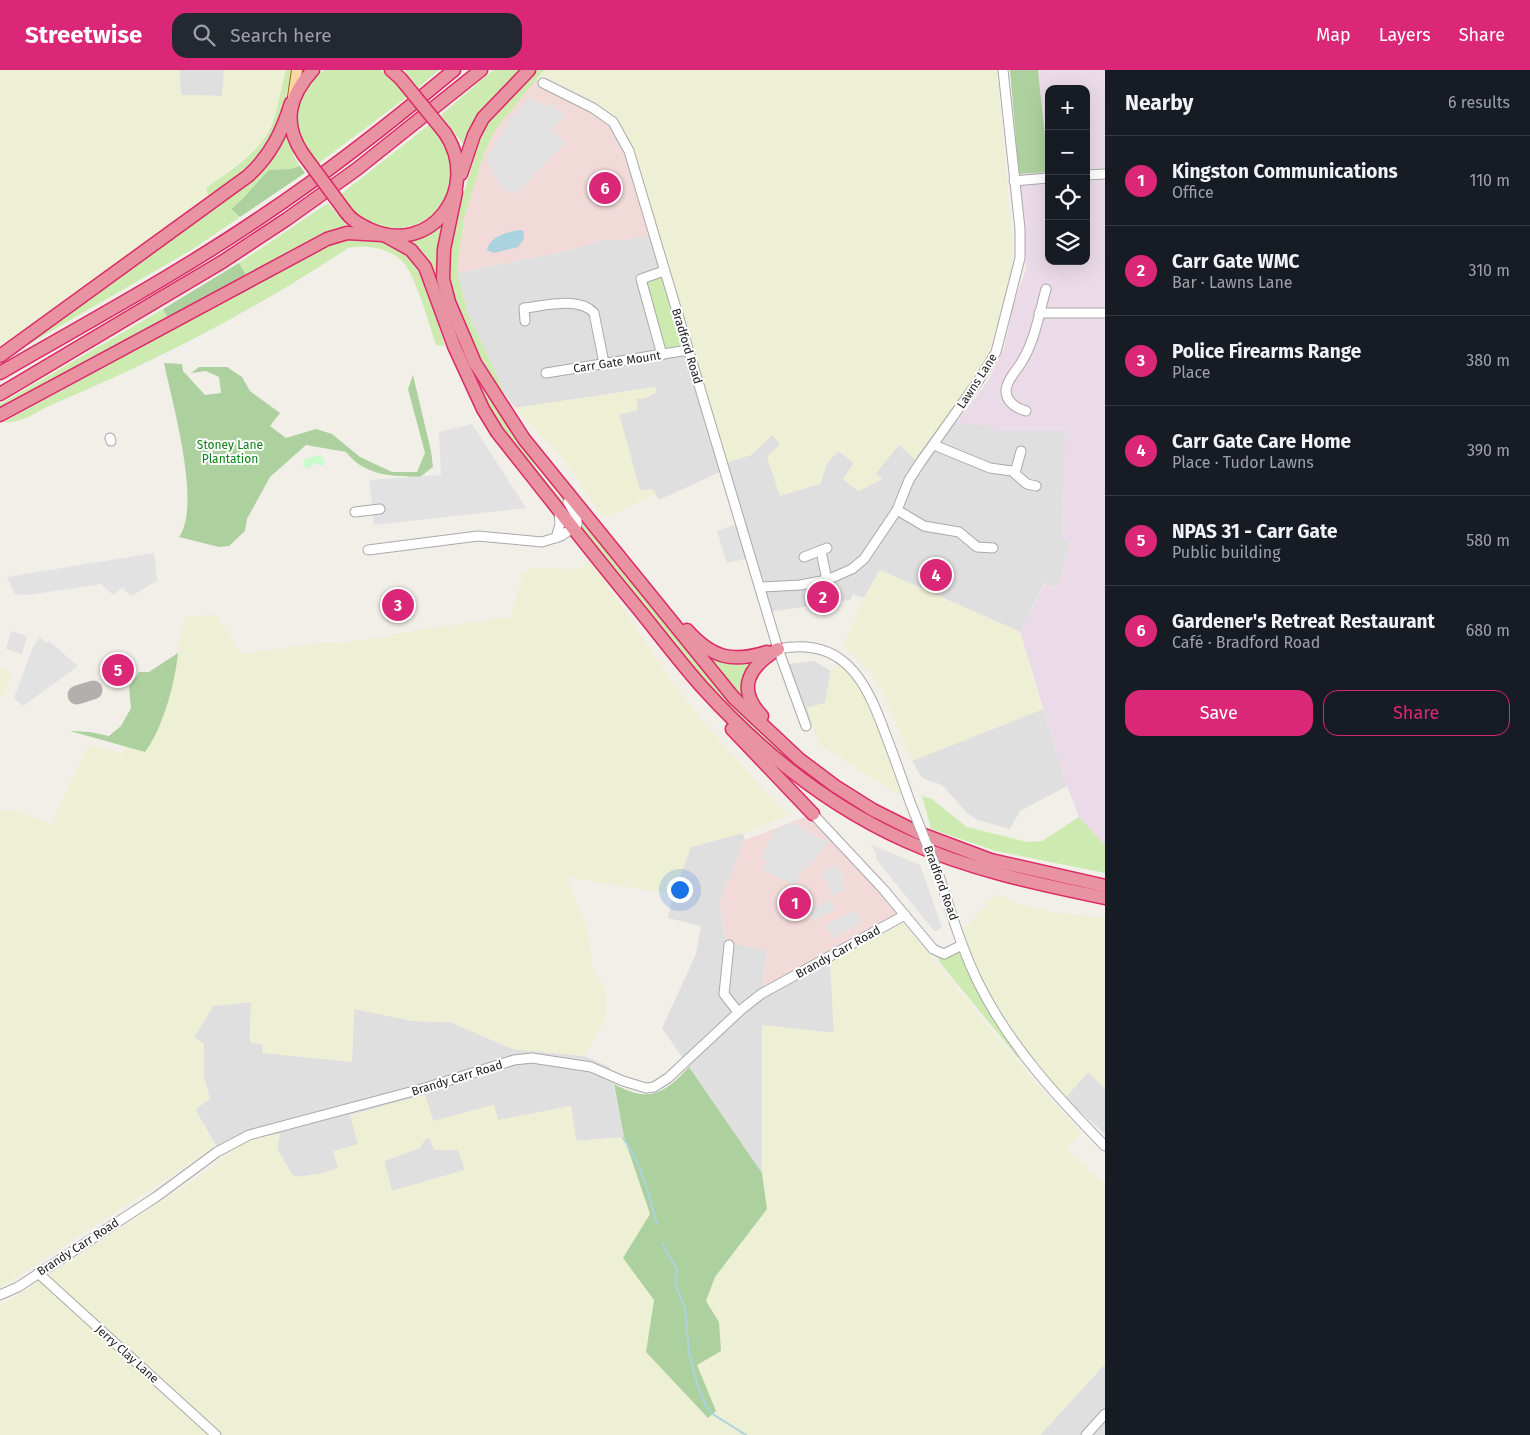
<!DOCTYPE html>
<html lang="en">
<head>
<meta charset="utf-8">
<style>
  body { margin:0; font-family:"Fira Sans",sans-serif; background:#242831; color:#f1f3f6 }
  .controls { position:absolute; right:15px; top:15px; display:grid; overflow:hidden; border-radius:10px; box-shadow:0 5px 20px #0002 }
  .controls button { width:45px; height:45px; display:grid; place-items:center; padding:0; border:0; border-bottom:1px solid #363941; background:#171b24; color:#f1f3f6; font:25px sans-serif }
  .you { position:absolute; left:679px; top:819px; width:18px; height:18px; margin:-12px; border:4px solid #fff; border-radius:50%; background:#1a73e8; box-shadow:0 0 0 8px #1a73e833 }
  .badge { display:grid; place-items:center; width:32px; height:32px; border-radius:50%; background:#db2777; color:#fff; font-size:16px; font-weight:700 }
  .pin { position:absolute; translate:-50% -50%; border:2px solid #fff; box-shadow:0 1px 5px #0006 }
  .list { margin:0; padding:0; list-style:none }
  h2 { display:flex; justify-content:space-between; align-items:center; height:65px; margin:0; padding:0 20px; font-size:21px }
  h2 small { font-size:16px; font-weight:400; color:#9ea1a6 }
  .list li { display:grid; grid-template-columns:32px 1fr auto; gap:15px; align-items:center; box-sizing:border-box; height:90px; padding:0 20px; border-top:1px solid #363941 }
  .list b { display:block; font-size:19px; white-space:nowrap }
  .list p { margin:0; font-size:16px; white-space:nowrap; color:#9ea1a6 }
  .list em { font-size:16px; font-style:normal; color:#9ea1a6 }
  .actions { display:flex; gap:10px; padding:15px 20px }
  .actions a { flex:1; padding:11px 0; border:1px solid #db2777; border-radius:15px; text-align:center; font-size:18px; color:#db2777 }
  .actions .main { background:#db2777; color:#fff }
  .icon { flex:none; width:28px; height:28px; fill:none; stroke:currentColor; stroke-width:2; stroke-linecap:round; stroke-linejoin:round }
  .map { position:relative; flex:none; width:1105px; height:1365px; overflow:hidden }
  header { display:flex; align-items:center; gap:30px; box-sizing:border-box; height:70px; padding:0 25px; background:#db2777; color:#fff }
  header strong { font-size:24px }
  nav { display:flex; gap:28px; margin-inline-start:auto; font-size:18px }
  .search { width:350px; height:45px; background:#242831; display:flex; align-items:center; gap:12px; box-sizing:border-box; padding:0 18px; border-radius:15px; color:#9ea1a6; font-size:19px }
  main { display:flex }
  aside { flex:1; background:#171b24 }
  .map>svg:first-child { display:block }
  .residential { fill:#e0dfdf }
  .commercial { fill:#f2dad9 }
  .industrial { fill:#ebdbe8 }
  .farmland { fill:#eef0d5; fill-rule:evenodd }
  .grass { fill:#cdebb0 }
  .forest { fill:#add19e }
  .park { fill:#c8facc }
  .parking { fill:#e2e2e2 }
  .water { fill:#aad3df }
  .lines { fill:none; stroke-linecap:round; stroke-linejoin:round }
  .stream { stroke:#aad3df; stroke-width:2 }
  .taxiway { stroke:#b1b0ac; stroke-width:19 }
  .minor-casing { stroke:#a9a9a9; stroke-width:11 }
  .major-casing { stroke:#a06b00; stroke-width:12 }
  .highway-casing { stroke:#dc2a67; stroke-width:15 }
  .minor { stroke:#fff; stroke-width:9 }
  .major { stroke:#fcd6a4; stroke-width:10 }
  .highway { stroke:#e892a2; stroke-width:12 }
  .minor-bridge-casing { stroke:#a9a9a9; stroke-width:11; stroke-linecap:butt }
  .highway-bridge-casing { stroke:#dc2a67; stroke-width:15; stroke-linecap:butt }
  .minor-bridge { stroke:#fff; stroke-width:9 }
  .highway-bridge { stroke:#e892a2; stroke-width:12 }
  .labels { text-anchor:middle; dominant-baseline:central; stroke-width:4; stroke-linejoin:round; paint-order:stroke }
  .street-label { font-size:12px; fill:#222; stroke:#fff }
  .park-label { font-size:12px; fill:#0c8416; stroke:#fff }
</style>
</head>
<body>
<header>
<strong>Streetwise</strong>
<div class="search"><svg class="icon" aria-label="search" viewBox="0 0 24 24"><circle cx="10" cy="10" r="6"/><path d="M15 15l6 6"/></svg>Search here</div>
<nav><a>Map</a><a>Layers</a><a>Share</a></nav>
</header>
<main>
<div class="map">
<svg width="1105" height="1365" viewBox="0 0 1105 1365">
  <rect width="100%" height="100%" fill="#f2efe9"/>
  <g class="residential">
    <path d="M179 0H224L222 26 181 25Z"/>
    <path d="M653 166 688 280 751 385 772 365 820 414 827 393 838 381 855 393 843 409 859 421 882 409 875 403 899 375 915 389 943 349 994 356V361L1066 360 1062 468 1070 472 1059 516 1052 517 1045 512 1020 562 880 500 864 528 853 524 850 530 769 542 724 400 659 430 652 419 640 421 619 344 636 329 646 328 656 322 655 317 515 338 506 325 468 245 457 203 567 181 602 170Z"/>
    <path d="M814 591 831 601 825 633 807 638 812 653 806 656 788 594Z"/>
    <path d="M1043 639 1067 716 1020 741 1010 759 978 750 967 743 942 715 922 708 912 691Z"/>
    <path d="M743 763 745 770 720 832 726 872 767 879 761 924 830 886 834 963 762 955V1103L662 958 696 884 701 856 668 848 673 824 691 777Z"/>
    <path d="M251 932 250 972 352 992 354 939 414 951 450 952 513 979 584 986 610 997 624 1067 575 1071 570 1036 498 1051 494 1035 433 1051 425 1025 351 1045 359 1074 338 1098 324 1103 298 1107 292 1105 277 1078 280 1064 250 1069 222 1086 195 1039 210 1029 204 1007V974L194 967 213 936Z"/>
    <path d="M1088 1002 1105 1018V1064L1065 1028Z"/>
    <path d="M430 1068 434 1080H458L465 1100 392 1121 384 1091 420 1078 425 1069Z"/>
    <path d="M1105 1294V1365H1040Z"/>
  </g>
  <g class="commercial">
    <path d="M535 9 558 18 613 52 629 81 653 166 622 170H602L567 181 457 203 464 149 485 81 496 59Z"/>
    <path d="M813 744 905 845 761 924 767 880 726 872 720 832 745 770Z"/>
  </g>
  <path class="industrial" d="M1038 0H1105V775L1079 747 1067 716 1020 562 1046 512 1052 517 1059 515 1070 472 1062 469 1066 361H994V356L956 353 988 311 1004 278 1014 232 1026 199 1019 104 1049 102V191H1086V19H1049V93Z"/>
  <g class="farmland">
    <path d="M0 0H179L181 25 222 26 224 0H286L273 50 265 66 250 84 206 118 209 126 0 277Z"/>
    <path d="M544 0H997L1012 170 1011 207 991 276 976 308 915 389 899 375 876 403 882 409 858 421 843 409 854 393 838 381 827 393 820 414 780 426 767 387 781 373 772 365 751 385 723 394 636 103 613 52 558 18 535 9Z"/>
    <path d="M655 317 656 322 646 328 636 329 638 340 619 345 640 420 652 419 656 424 618 442 602 446 566 392 515 338Z"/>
    <path d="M590 489 670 609 702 651 788 746 743 763 691 777 673 824 567 807 586 855 593 899 606 919V949L584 986 513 979 450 952 414 951 354 939 352 992 262 983 263 973 250 972 251 932 213 936 194 967 204 974V1007L210 1029 195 1039 215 1077 0 1218V741L14 740 51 754 88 675 123 684 149 602 178 583 185 546 216 545 241 584 330 572 334 574 388 567 393 564 502 548 510 549 523 504 531 498 581 499Z"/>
    <path d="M880 500 1020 562 1043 639 912 691 883 622 869 601 843 576 864 528Z"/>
    <path d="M839 592 853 606 869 631 901 726 819 674 807 638 825 633 831 601Z"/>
    <path d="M0 598 12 602 4 626 0 625Z"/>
    <path d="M997 823 1011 831 1050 842 1105 848V1018L1088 1002 1065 1028 1035 992 1001 941 978 901 962 861Z"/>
    <path d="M903 853 1033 1010 1081 1063 1067 1080 1105 1114V1294L1040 1365H0V1236L219 1094 217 1090 250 1069 280 1064 277 1078 292 1105 298 1107 324 1103 338 1098 333 1081 358 1074 350 1045 425 1025 433 1051 494 1035 498 1050 571 1036 576 1071 624 1067 650 1144 623 1188 654 1230 646 1282 716 1341 697 1295 719 1252 706 1231 715 1207 767 1139 762 1103V955L834 963 830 893ZM430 1068 434 1080H458L465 1100 392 1121 384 1090 420 1078 425 1069Z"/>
  </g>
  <g class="grass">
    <path d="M286 0H293C286 25 281 50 269 73 256 96 230 112 209 126L206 118C228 102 259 83 271 57 278 39 281 18 286 0Z"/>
    <path d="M325 0H380L392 8 407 27 319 93C313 86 306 79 302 72 288 48 303 13 325 0Z"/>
    <path d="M404 0H439L418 18Z"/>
    <path d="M493 0H520C497 23 474 43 464 75L441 45Z"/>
    <path d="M537 0H544L496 59 485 81 464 149 457 202 468 244 506 325 491 307 479 284 449 219 448 174 484 57 491 46 529 3Z"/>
    <path d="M430 54C439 65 450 76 452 90 456 106 451 119 442 133 423 162 385 166 357 146 350 141 345 131 340 125Z"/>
    <path d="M287 64 296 83 293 85 300 96 290 99 269 100C255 113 246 128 231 139L240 147 193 179 19 280 18 278 242 119 271 92Z"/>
    <path d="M328 133 348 157 325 163 246 205 239 193Z"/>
    <path d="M444 153 440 217 525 379 538 401 572 442 567 444 492 347 454 263 430 194 411 171 425 167Z"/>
    <path d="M342 167C355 168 369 168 381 171 426 185 432 237 445 276L436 275C429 255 416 206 403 192 388 177 367 175 348 178 255 240 156 291 53 334 37 341 23 354 4 352Z"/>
    <path d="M664 201 688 280 662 285 641 209Z"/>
    <path d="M163 239 168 249 0 340V334Z"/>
    <path d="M580 447 733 633 912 766 913 770C877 752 840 733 808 709 717 641 649 546 579 458Z"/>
    <path d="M706 585 750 592 744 631 705 586Z"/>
    <path d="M922 726 932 729 967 757 1027 772 1042 771 1079 747 1105 775V803L996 781 931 759Z"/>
    <path d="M962 875 969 893 1029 992 1018 988 941 894 933 879 939 883Z"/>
  </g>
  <g class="forest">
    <path d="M1010 0H1038L1049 102 1019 104Z"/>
    <path d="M300 96 305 103 240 147 231 139C246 128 255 113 269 100L290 99Z"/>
    <path d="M239 193 246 205 168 249 163 239Z"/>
    <path d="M164 293 182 294 183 301 205 325 221 323 219 307 206 301 191 303 199 297H227L242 307 250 321 280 343 270 356 286 368 316 359 332 364 360 387 392 402H417L425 383 408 319 413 305 431 381 433 397 420 407C391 406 365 406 346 382L306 375 270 407 247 449 245 461 229 476 219 477 179 467C202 435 172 332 164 293Z"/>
    <path d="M178 583C175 613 163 658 145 682L70 661 90 662 109 666 121 656 131 638 129 617 139 602H149Z"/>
    <path d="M689 997 762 1103 767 1139 715 1207 706 1231 719 1252 721 1281 697 1295 716 1341 708 1348 646 1282 654 1230 623 1188 650 1144 624 1067 614 1014C649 1033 663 1025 689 997Z"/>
  </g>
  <path class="park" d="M320 385 325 391 322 396 313 393 309 398 303 397 305 389Z"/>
  <g class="parking">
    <path d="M532 26 537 32 548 36 552 33 565 46 551 60 565 73 517 123 503 120 486 89 510 49Z"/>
    <path d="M472 354 526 438 374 455 369 410 441 405 439 362Z"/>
    <path d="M733 455 737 456 746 489 727 493 717 461Z"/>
    <path d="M154 483 157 511 131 526 122 517 113 525 101 514 29 525 15 524 7 507Z"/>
    <path d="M11 561 27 566 22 584 6 579Z"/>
    <path d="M40 567 47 573 49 571 78 596 23 636 14 628 33 577Z"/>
    <path d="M795 752 815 767 829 771 810 795 800 803 794 815 763 800 767 791 762 788 774 760Z"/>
    <path d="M870 774 920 795 942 857 935 862 876 789V783Z"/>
    <path d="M838 795 845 813 842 815 844 820 832 826 822 802Z"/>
    <path d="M831 830 835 840 813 850 808 840Z"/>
    <path d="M855 840 862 853 833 868 826 855Z"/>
  </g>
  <path class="water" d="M523 160 524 169 518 177 494 183 487 180C490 165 510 161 523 160Z"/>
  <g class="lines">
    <g class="stream">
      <path d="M623 1068C641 1092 649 1125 657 1154"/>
      <path d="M662 1173 677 1200 675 1213 685 1238 689 1283 698 1317 706 1336 711 1343 746 1365"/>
    </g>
    <path class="taxiway" d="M77 625 93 620"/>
    <defs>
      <g id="minor">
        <path d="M543 13 593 38 613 52 629 81 778 579 806 656"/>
        <path d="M1086 105 1105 104"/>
        <path d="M1014 111 1049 108"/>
        <path d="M1039 243H1105"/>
        <path d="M525 251 524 238C544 236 579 226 594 243L604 293"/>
        <path d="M662 285 641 209 664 201"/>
        <path d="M546 303 688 280"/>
        <path d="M1026 341C1016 338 1006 332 1006 320 1007 310 1016 301 1021 293 1035 271 1039 244 1046 219"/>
        <path d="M110 368 111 371"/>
        <path d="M934 375 990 398 1012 401 1027 414 1036 416"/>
        <path d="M1015 403 1021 381"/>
        <path d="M897 440 924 456 959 462 977 477 993 478"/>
        <path d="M355 442 380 439"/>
        <path d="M556 468 560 454 559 442"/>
        <path d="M368 480 478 466 542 472 561 466 577 455V448L568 432"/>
        <path d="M821 481 827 510"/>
        <path d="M804 487 827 478"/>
        <path d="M761 517 800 515 827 510 852 499 864 489 897 440 909 410 920 393 979 310 996 282 1020 188V159L1003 0"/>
        <path d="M778 579C844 566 866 611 885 663 894 686 902 709 910 732"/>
        <path d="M813 744 884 820 933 879 944 884 962 875"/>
        <path d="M937 800C950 838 961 878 979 914 1010 976 1057 1027 1105 1076"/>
        <path d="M729 875 724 924 738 942"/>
        <path d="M38 1203 216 1365"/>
        <path d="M0 1225 18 1217 156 1127 217 1082 249 1065 425 1018 514 990 532 988 591 997 623 1011 646 1018 654 1017 668 1008 742 939 761 924 905 845"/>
        <path d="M1086 1365 1105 1344"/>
      </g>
      <path id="major" d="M293 27 297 0"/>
      <g id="highway">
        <path d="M391 0 401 9"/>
        <path d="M303 84C282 53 289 26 313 0"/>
        <path d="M461 104 474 65 483 48 529 0"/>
        <path d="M456 122 444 179 443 209 449 232 475 293 524 369 734 628 799 689 835 716 873 740 919 763 991 790 1105 816"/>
        <path d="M345 141C351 150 359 154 369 159 431 188 482 118 445 63"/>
        <path d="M384 165 411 180 425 197 454 276 483 339 497 362C543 420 589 479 636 536 658 563 679 591 702 617 759 680 828 736 906 771 970 800 1038 814 1105 828"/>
        <path d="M0 286 248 106C271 85 282 62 291 33"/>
        <path d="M0 303C88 252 179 203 264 145 330 101 393 51 454 0"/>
        <path d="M0 324 222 192 287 149 357 99 481 0"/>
        <path d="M0 345 327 169 347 163 383 165"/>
        <path d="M687 560C712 588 732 593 767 582"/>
        <path d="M762 646C735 618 750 596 778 579"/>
        <path d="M732 659 813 744"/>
      </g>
    </defs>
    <use href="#minor" class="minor-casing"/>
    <use href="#major" class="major-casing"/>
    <use href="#highway" class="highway-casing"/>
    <use href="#minor" class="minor"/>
    <use href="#major" class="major"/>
    <use href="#highway" class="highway"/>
    <defs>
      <path id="minor-bridge" d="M910 732 937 800"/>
      <g id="highway-bridge">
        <path d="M401 9 445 63"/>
        <path d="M303 84 345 141"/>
      </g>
    </defs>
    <use href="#minor-bridge" class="minor-bridge-casing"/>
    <use href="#highway-bridge" class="highway-bridge-casing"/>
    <use href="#minor-bridge" class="minor-bridge"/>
    <use href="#highway-bridge" class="highway-bridge"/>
  </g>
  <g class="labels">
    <g class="street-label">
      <text transform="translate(687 276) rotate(73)">Bradford Road</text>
      <text transform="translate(617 292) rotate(-9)">Carr Gate Mount</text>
      <text transform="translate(977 311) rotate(-57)">Lawns Lane</text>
      <text transform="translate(941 813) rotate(70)">Bradford Road</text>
      <text transform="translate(838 882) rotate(-29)">Brandy Carr Road</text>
      <text transform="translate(457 1008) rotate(-17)">Brandy Carr Road</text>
      <text transform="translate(78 1177) rotate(-33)">Brandy Carr Road</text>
      <text transform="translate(127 1284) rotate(42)">Jerry Clay Lane</text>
    </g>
    <g class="park-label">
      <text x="230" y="375">Stoney Lane<tspan x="230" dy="14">Plantation</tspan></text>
    </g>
  </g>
</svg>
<div class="controls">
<button>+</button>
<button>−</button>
<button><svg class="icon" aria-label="locate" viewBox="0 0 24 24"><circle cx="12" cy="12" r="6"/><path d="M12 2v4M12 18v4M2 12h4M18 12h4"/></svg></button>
<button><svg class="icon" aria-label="layers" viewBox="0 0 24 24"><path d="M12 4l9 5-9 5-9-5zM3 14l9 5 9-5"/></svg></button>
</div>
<div class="you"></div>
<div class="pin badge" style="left:795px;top:833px">1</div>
<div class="pin badge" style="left:823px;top:527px">2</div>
<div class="pin badge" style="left:398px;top:535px">3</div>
<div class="pin badge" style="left:936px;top:505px">4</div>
<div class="pin badge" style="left:118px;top:600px">5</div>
<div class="pin badge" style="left:605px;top:118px">6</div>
</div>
<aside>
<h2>Nearby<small>6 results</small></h2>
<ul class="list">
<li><span class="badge">1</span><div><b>Kingston Communications</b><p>Office</p></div><em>110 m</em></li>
<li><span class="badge">2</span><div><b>Carr Gate WMC</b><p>Bar · Lawns Lane</p></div><em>310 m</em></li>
<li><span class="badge">3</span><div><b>Police Firearms Range</b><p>Place</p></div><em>380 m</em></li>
<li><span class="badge">4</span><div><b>Carr Gate Care Home</b><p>Place · Tudor Lawns</p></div><em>390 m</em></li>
<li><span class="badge">5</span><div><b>NPAS 31 - Carr Gate</b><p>Public building</p></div><em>580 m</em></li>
<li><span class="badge">6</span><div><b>Gardener's Retreat Restaurant</b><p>Café · Bradford Road</p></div><em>680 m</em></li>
</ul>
<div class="actions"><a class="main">Save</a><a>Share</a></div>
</aside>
</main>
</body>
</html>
